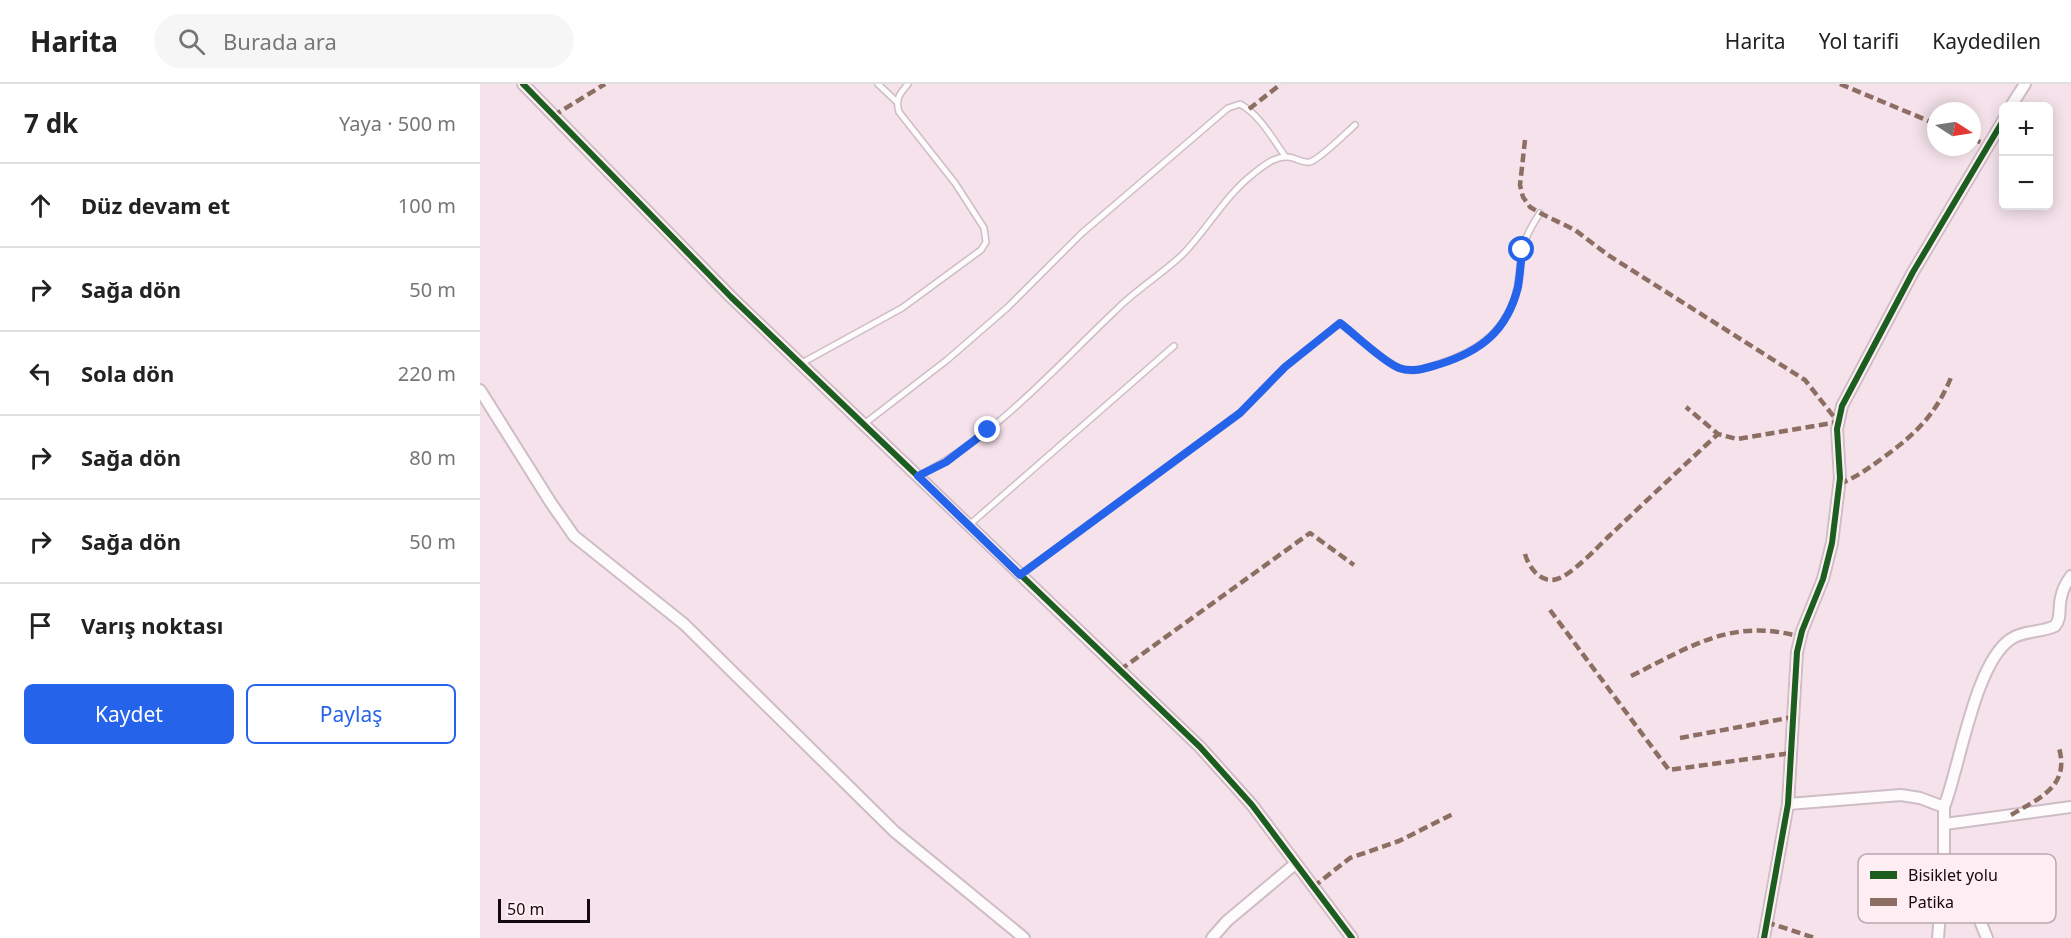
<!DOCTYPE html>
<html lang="tr">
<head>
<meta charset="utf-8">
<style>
  body { margin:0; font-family:"Noto Sans",sans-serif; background:#f6f6f6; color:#222 }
  .controls { position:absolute; right:18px; top:18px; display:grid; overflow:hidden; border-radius:9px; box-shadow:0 3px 15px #0003 }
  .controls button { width:54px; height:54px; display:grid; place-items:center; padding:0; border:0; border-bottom:2px solid #e0e0e0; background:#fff; color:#222; font:30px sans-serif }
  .compass { position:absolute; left:1447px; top:18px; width:54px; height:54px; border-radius:50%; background:#fff; box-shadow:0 3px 15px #0003; rotate:102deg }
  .scale { position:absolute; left:18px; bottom:15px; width:92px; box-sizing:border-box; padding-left:6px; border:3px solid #16080f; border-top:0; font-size:16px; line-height:21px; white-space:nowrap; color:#16080f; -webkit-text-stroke:4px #ffedf4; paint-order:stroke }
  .stop { position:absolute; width:18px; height:18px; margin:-14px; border:4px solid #2563eb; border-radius:50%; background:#fff }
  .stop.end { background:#2563eb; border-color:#fff; box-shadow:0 2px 6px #0008 }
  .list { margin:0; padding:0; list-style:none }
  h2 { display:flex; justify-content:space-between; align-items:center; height:78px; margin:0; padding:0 24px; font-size:26px }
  h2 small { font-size:20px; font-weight:400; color:#767676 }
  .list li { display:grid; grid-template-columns:39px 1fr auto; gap:18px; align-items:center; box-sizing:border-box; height:84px; padding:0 24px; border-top:2px solid #e0e0e0 }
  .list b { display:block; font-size:22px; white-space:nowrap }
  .list em { font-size:20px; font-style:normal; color:#767676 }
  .actions { display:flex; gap:12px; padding:18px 24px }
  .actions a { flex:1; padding:14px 0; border:2px solid #2563eb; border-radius:9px; text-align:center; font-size:21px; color:#2563eb }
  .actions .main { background:#2563eb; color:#fff }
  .icon { flex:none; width:33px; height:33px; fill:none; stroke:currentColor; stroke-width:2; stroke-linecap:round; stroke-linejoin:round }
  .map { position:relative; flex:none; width:1591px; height:854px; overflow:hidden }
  header { display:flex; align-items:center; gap:36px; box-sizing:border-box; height:84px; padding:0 30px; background:#fff; border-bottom:2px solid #e0e0e0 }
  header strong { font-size:28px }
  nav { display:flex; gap:33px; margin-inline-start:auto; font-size:21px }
  .search { width:420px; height:54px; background:#f6f6f6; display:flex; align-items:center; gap:15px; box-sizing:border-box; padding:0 21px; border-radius:33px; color:#767676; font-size:22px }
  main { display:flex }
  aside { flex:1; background:#fff }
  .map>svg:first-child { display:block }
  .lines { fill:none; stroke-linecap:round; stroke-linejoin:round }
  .service-casing { stroke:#cebdc5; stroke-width:8 }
  .minor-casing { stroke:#cebdc5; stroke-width:14 }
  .service { stroke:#fefbfc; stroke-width:5 }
  .minor { stroke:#fefbfc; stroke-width:10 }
  .quiet { stroke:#8d6e63; stroke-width:4.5; stroke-dasharray:9 4.5; stroke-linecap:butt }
  .cycleway-casing { stroke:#ffedf4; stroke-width:10 }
  .cycleway { stroke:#1b5e20; stroke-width:6 }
  .route { stroke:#2563eb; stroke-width:8 }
  .key { fill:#ffedf4; stroke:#b9a8af; stroke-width:1.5 }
  .key-label { font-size:16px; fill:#16080f }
</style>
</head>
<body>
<header>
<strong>Harita</strong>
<div class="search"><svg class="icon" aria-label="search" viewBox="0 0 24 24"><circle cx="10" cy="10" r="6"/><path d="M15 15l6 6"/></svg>Burada ara</div>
<nav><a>Harita</a><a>Yol tarifi</a><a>Kaydedilen</a></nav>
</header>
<main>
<aside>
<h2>7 dk<small>Yaya · 500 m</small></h2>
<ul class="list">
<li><svg class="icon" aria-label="ahead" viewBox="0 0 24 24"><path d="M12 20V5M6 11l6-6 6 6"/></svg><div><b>Düz devam et</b></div><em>100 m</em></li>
<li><svg class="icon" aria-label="right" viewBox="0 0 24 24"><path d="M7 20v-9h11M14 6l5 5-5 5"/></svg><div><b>Sağa dön</b></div><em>50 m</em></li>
<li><svg class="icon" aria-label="left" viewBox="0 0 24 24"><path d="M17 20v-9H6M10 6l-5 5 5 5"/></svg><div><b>Sola dön</b></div><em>220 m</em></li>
<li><svg class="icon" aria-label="right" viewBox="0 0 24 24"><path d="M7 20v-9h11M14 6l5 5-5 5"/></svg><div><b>Sağa dön</b></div><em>80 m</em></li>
<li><svg class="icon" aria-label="right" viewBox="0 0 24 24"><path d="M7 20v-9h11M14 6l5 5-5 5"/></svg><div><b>Sağa dön</b></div><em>50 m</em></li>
<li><svg class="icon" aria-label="arrive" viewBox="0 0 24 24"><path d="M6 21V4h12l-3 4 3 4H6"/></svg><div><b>Varış noktası</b></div></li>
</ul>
<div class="actions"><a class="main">Kaydet</a><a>Paylaş</a></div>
</aside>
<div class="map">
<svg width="1591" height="854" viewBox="0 0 1591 854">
  <rect width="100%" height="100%" fill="#f5e2ea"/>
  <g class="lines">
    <defs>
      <g id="service">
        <path d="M398 0 417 18"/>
        <path d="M320 280 422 224 501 166 506 158 504 144 475 99 419 28C415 15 420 9 428 0"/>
        <path d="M384 340 467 276 528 223 602 149 748 24 760 20C780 31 792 54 805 72"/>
        <path d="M438 392C516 352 572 287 635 227 656 205 683 190 704 169 728 144 745 112 773 90 783 82 798 69 813 74 819 76 823 79 830 78 840 75 866 49 875 41"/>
        <path d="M488 442 694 262"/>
        <path d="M540 491 760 329 805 283 860 239C876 251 904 279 922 285 934 289 946 284 958 280 993 269 1021 252 1034 216 1040 199 1039 183 1042 166 1045 153 1052 141 1060 129"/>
      </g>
      <g id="minor">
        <path d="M43 0 251 213 720 663 772 721 872 854"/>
        <path d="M1531 22 1545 0"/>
        <path d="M0 306 71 419 94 452 204 540 415 748 544 854"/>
        <path d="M1308 720 1421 711 1440 714 1464 723V779L1493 820 1507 854"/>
        <path d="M1464 723C1480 682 1495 578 1531 555 1544 546 1561 549 1575 542 1582 534 1578 524 1581 514 1582 506 1586 499 1591 492"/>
        <path d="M1465 740 1591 723"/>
        <path d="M732 854 747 837 815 780"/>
        <path d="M1284 854 1308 720 1317 568 1322 547 1343 495 1352 459 1360 394 1357 345 1362 322 1433 188 1524 35"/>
        <path d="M1458 854 1464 779"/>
      </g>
    </defs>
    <use href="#service" class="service-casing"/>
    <use href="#minor" class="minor-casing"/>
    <use href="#service" class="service"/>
    <use href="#minor" class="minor"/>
    <g class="quiet">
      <path d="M1360 0 1456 40"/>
      <path d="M769 25 801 0"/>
      <path d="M73 32 125 0"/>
      <path d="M1492 55 1508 61"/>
      <path d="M1045 56 1040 101 1043 113 1050 123 1060 129 1095 146 1128 171 1325 296 1358 338 1257 355 1238 350 1206 323"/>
      <path d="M1359 400C1377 393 1389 384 1404 373 1437 349 1457 329 1472 291"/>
      <path d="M1045 470C1049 484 1061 500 1077 495 1090 492 1117 464 1127 454 1164 419 1201 384 1238 350"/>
      <path d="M1070 526 1189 686 1311 669"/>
      <path d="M640 586 830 449 874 481"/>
      <path d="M1151 592C1210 563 1252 533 1321 553"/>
      <path d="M1200 654 1313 633"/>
      <path d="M1531 731C1559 714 1590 703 1579 664"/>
      <path d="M833 803 870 774 919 757 975 729"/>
      <path d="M1286 838 1335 854"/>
    </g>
    <defs>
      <g id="cycleway">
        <path d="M43 0 251 213 720 663 772 721 872 854"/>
        <path d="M1284 854 1308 720 1317 568 1322 547 1343 495 1352 459 1360 394 1357 345 1362 322 1433 188 1524 35"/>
      </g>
    </defs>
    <use href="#cycleway" class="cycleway-casing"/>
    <use href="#cycleway" class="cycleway"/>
  </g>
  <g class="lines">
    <path class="route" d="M508 346 466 378 438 392 540 491 760 329 805 283 860 239C876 251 902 277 919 284 933 289 946 284 960 280 1001 267 1027 247 1038 203 1040 191 1041 178 1042 166"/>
  </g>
  <rect x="1378" y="770" width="198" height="69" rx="9" class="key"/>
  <rect x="1390" y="787" width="27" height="8" fill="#1b5e20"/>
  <rect x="1390" y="814" width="27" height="8" fill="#8d6e63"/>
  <g class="key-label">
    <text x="1428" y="797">Bisiklet yolu</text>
    <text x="1428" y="824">Patika</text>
  </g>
</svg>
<div class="controls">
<button>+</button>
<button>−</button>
</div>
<svg class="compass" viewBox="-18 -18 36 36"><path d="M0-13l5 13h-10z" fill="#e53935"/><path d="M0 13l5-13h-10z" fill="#767676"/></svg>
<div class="scale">50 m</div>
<div class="stop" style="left:1042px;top:166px"></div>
<div class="stop end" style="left:508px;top:346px"></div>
</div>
</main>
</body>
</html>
